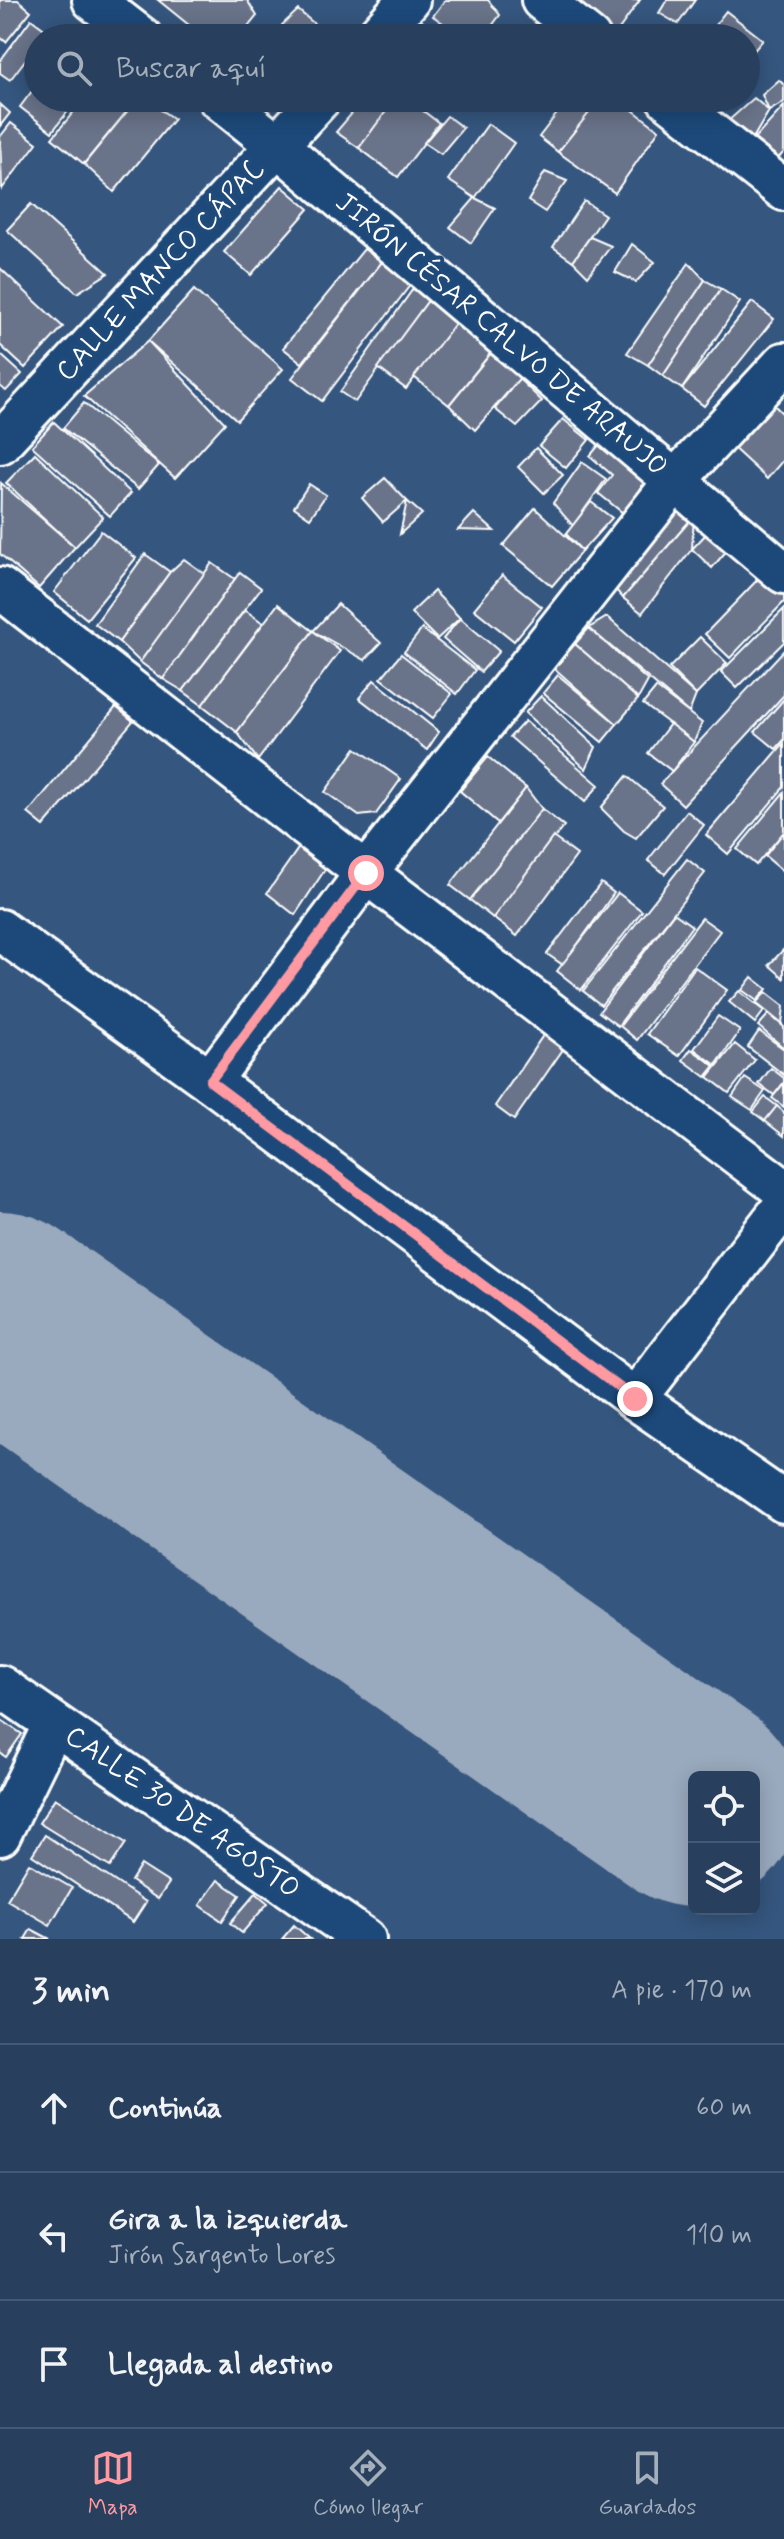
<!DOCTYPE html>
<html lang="es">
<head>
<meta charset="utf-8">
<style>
  body { margin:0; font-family:Mynerve,sans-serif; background:#304764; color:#f1f3f6 }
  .controls { position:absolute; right:24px; bottom:24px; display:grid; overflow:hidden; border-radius:12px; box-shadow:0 4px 20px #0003 }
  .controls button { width:72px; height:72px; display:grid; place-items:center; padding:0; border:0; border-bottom:2px solid #445973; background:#28405e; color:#f1f3f6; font:40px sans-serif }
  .stop { position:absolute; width:24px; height:24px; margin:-18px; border:6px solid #ff9aa2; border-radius:50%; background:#fff }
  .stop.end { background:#ff9aa2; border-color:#fff; box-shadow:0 2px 8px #0008 }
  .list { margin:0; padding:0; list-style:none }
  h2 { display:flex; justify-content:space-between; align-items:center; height:104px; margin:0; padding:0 32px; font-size:34px }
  h2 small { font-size:26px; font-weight:400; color:#a5afbc }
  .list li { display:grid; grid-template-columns:52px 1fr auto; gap:24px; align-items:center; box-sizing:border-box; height:128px; padding:0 32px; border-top:2px solid #445973 }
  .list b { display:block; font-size:30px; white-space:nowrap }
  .list p { margin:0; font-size:26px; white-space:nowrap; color:#a5afbc }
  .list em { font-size:26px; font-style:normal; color:#a5afbc }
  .icon { flex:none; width:44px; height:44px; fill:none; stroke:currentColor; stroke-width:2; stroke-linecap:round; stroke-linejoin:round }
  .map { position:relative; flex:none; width:784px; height:1939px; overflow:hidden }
  .search { position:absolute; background:#28405e; box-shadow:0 4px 20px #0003; left:24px; right:24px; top:24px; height:88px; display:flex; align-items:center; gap:20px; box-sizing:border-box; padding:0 28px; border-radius:44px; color:#a5afbc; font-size:30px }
  .sheet { height:488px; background:#28405e }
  nav { display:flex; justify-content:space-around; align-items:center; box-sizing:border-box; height:112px; border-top:2px solid #445973; background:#28405e; font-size:22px; color:#a5afbc }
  nav a { display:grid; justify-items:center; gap:4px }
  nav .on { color:#ff9aa2 }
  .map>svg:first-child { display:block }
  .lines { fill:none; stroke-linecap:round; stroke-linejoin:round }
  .runway { stroke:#9aaabe; stroke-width:210 }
  .building { fill:#697389; stroke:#fff; stroke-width:2 }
  .minor-casing { stroke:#fff; stroke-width:46 }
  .minor { stroke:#1f4a7a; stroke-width:40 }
  .route { stroke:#ff9aa2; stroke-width:10 }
  .labels { text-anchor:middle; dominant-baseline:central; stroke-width:8; stroke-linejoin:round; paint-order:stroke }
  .street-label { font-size:28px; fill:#fff; stroke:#1f4a7a }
</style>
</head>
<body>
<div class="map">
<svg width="784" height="1939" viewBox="0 0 784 1939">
  <rect width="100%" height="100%" fill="#35567e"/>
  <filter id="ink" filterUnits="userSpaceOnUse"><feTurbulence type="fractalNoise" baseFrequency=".0125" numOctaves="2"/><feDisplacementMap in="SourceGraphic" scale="16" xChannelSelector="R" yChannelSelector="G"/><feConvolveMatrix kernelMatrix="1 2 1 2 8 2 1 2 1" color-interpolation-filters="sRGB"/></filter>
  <g filter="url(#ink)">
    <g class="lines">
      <path class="runway" d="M0 1316 694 1802"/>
    </g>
    <g class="building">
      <path d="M0 0H18L31 11 6 42 0 37Z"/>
      <path d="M158 0H247L257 16 239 38H205Z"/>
      <path d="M445 0H488L500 15 483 38H464L433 16Z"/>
      <path d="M583 0H640L614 36 577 9Z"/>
      <path d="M667 0H695L678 24 659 13Z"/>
      <path d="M298 10 324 32 317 38H293L282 25Z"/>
      <path d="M726 11 763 40 746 60V38H705Z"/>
      <path d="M31 19 47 31 41 38H38V43L10 80 0 73V61Z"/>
      <path d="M422 21 439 38 406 36Z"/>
      <path d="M779 80 784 85V102L769 111 762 95Z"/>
      <path d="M38 83V98H78L52 132 20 107Z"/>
      <path d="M85 98H138L84 164 52 138Z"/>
      <path d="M138 98H143L174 119 114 192 84 164Z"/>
      <path d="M365 98H396L359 148 336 132Z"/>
      <path d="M396 98H406L439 123 398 177 359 148Z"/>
      <path d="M569 98H601L558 152 539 137Z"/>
      <path d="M601 98H617L659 130 615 193 558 152Z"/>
      <path d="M754 98 769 111 749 145 728 121Z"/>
      <path d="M0 104 10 113 0 126Z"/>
      <path d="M784 106V152L772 165 749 145Z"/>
      <path d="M447 116 463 128 441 154 424 143Z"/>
      <path d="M11 123 37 143 2 189 0 137Z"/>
      <path d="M488 124 514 143 475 198 448 180Z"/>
      <path d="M545 172 567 181 545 212 528 201Z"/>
      <path d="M282 186 309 209 251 275 224 252Z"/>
      <path d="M475 198 495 208 471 243 450 227Z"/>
      <path d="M584 201 605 215 573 261 553 247Z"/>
      <path d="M31 204 108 273 77 293 7 230Z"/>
      <path d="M590 237 611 246 588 276 573 261Z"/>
      <path d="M632 244 655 262 636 282 615 272Z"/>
      <path d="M364 249 382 262 302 363 283 348Z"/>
      <path d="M382 262 411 284 322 401 292 378Z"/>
      <path d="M689 263 705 280 648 365 627 353Z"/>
      <path d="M0 268 63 327 25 368 0 345Z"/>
      <path d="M705 280 721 289 663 376 648 365Z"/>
      <path d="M415 286 430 298 355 402 340 392Z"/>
      <path d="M721 289 740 302 682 389 663 376Z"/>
      <path d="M194 290 283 369 237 420 148 341Z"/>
      <path d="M430 298 458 320 406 389 378 368Z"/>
      <path d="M752 302 774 319 704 406 682 389Z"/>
      <path d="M458 320 495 348 449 405 414 377Z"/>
      <path d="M148 341 225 423 175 478 84 396Z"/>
      <path d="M495 348 525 372 475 430 449 405Z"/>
      <path d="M0 354 22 374 6 391 0 386Z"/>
      <path d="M519 379 542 401 517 427 495 409Z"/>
      <path d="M84 403 159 465 138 489 63 428Z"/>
      <path d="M772 403 784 415V459L767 479 730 445Z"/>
      <path d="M563 419 589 440 566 468 539 446Z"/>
      <path d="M54 422 131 493 110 516 32 446Z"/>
      <path d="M603 440 646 476 639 493 623 513 598 493 612 475 590 456Z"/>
      <path d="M536 448 563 475 544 493 518 467Z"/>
      <path d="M35 453 103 517 75 547 6 483Z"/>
      <path d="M582 462 606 479 573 526 553 503Z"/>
      <path d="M385 478 407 501 383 522 362 498Z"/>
      <path d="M1 483 75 547 39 588 0 554Z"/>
      <path d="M309 484 326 495 310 518 294 507Z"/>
      <path d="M672 494 694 516 623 598 606 579Z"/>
      <path d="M407 501 422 514 400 534Z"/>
      <path d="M591 502 612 518 582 551 566 534Z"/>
      <path d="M535 508 582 551 552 586 503 546Z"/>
      <path d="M474 513 494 531 458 530Z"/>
      <path d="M694 516 692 549 642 613 623 598Z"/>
      <path d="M101 531 136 558 87 619 54 592Z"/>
      <path d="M708 532 728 549 712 568 692 549Z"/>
      <path d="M145 554 170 572 119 642 95 624Z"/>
      <path d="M184 559 205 574 140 662 119 642 170 572Z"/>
      <path d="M212 563 235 579 163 679 140 662Z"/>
      <path d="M240 572 261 588 183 691 163 679Z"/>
      <path d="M764 573 784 592V602L730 658 705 634Z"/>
      <path d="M502 575 542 607 514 641 474 609Z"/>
      <path d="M434 591 460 618 437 639 411 613Z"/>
      <path d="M278 604 313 631 237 732 202 705Z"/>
      <path d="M338 604 381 643 365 660 313 631Z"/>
      <path d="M784 609V642L737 688 721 672Z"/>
      <path d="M245 610 263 623 202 705 183 691Z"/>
      <path d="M607 617 696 695 689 713 589 628Z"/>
      <path d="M460 618 499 651 481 672 443 639Z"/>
      <path d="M589 628 648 681 638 699 575 644Z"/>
      <path d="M422 629 475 670 457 694 404 652Z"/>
      <path d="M313 631 340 651 258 760 237 732Z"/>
      <path d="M700 637 727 663 696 695 669 668Z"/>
      <path d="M575 644 638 699 617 724 554 668Z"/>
      <path d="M784 650V695L683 805 660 784Z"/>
      <path d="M401 654 452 694 433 718 381 678Z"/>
      <path d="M558 675 617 724 602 742 543 693Z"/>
      <path d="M374 680 439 732 427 750 359 698Z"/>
      <path d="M656 688 702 723 694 742 643 704Z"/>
      <path d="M541 696 596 747 586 769 525 713Z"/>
      <path d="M784 699V740L776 749 755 732Z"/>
      <path d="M116 707 133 721 44 826 28 813Z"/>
      <path d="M525 721 599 785 585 802 510 737Z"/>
      <path d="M670 724 694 742 672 771 648 753Z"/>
      <path d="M784 743V787L728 854 706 835Z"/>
      <path d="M356 748 401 779 376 814 359 816 325 792Z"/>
      <path d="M488 757 526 788 498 823 460 791Z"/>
      <path d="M627 776 663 806 636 838 624 831 601 808Z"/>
      <path d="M526 788 542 809 470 900 450 885Z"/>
      <path d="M784 792V832L756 865 737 849Z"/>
      <path d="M542 809 564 826 493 918 470 900Z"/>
      <path d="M687 811 704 825 665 874 648 860Z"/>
      <path d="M784 832V872L765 856Z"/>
      <path d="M553 837 577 855 517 936 493 918Z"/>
      <path d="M300 846 328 865 295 915 267 893Z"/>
      <path d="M687 859 705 873 601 1005 583 991Z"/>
      <path d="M601 883 614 893 563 965 547 954Z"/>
      <path d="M618 893 642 911 581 990 557 971Z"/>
      <path d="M674 913 692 926 618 1026 599 1012Z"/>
      <path d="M702 918 720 931 637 1040 620 1026Z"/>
      <path d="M784 949V978L769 965Z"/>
      <path d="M695 967 727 990 679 1056 647 1034Z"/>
      <path d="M752 977 767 989 757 1001 742 990Z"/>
      <path d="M739 991 764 1011 755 1023 729 1002Z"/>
      <path d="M766 992 784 1006 782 1024 756 1003Z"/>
      <path d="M769 1014 784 1027V1048L758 1026Z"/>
      <path d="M718 1016 740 1031 716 1065 694 1049Z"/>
      <path d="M546 1031 566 1045 514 1120 495 1106Z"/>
      <path d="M759 1031 784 1049V1075L748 1047Z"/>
      <path d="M735 1044 755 1060 729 1093 708 1077Z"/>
      <path d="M691 1049 715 1066 706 1077 683 1060Z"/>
      <path d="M771 1068 784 1078V1082L774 1095 759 1084Z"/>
      <path d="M745 1078 765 1091 752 1110 732 1097Z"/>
      <path d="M784 1083V1107L772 1098Z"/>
      <path d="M765 1097 777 1106 765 1121 753 1112Z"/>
      <path d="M777 1106 784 1112V1136L765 1121Z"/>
      <path d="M0 1719 22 1734 6 1757 0 1753Z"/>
      <path d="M55 1798 126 1843 110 1867 39 1823Z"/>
      <path d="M45 1835 146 1902 133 1922 32 1855Z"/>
      <path d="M29 1863 72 1888 50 1925 7 1900Z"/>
      <path d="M141 1865 169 1883 158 1899 131 1881Z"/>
      <path d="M218 1880 240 1895 222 1921 200 1905Z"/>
      <path d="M256 1893 268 1903 242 1933 230 1923Z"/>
      <path d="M294 1925 310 1939H282Z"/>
      <path d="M31 1929 50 1939H25Z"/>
    </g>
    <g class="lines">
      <defs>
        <g id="minor">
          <path d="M93 0 142 38"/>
          <path d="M542 0 590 38"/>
          <path d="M375 38 409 0"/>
          <path d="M218 98 278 146 784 573"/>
          <path d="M667 98 784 190"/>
          <path d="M0 443 321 98"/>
          <path d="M0 588 366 873 784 1190"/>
          <path d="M0 930 210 1081 635 1399 784 1502"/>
          <path d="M210 1081 366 873 674 482 784 363"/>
          <path d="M635 1399 784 1206"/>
          <path d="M0 1686 365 1939"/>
          <path d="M0 1835 54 1724"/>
        </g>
      </defs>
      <use href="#minor" class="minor-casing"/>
      <use href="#minor" class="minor"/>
    </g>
  </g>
  <g class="lines" filter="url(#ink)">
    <path class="route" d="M366 873 210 1081 635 1399"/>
  </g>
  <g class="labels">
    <g class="street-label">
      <text transform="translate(161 271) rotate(-47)">CALLE MANCO CÁPAC</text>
      <text transform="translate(501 335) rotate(40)">JIRÓN CÉSAR CALVO DE ARAUJO</text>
      <text transform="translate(182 1813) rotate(35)">CALLE 30 DE AGOSTO</text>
    </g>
  </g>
</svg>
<div class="controls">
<button><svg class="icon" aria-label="locate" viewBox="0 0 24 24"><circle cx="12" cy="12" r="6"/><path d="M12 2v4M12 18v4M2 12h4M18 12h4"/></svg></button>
<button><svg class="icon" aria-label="layers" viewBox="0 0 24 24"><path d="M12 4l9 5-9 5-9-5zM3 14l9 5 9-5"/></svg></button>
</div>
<div class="stop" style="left:366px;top:873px"></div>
<div class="stop end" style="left:635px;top:1399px"></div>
<div class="search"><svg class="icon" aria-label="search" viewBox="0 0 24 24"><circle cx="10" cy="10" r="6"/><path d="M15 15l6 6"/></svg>Buscar aquí</div>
</div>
<section class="sheet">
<h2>3 min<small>A pie · 170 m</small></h2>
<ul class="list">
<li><svg class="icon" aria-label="ahead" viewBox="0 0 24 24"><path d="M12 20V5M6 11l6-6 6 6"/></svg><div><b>Continúa</b></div><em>60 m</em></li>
<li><svg class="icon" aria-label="left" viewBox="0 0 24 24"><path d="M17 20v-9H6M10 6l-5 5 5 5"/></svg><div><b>Gira a la izquierda</b><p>Jirón Sargento Lores</p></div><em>110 m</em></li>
<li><svg class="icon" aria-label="arrive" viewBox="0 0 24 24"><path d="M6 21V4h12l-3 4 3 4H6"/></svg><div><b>Llegada al destino</b></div></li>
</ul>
</section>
<nav>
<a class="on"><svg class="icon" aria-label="map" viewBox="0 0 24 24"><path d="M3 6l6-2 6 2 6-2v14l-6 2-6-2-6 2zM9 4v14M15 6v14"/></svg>Mapa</a>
<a><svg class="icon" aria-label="directions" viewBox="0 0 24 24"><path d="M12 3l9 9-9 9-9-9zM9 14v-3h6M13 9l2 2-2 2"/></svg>Cómo llegar</a>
<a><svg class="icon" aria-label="saved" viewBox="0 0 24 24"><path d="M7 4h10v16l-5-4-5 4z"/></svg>Guardados</a>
</nav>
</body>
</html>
